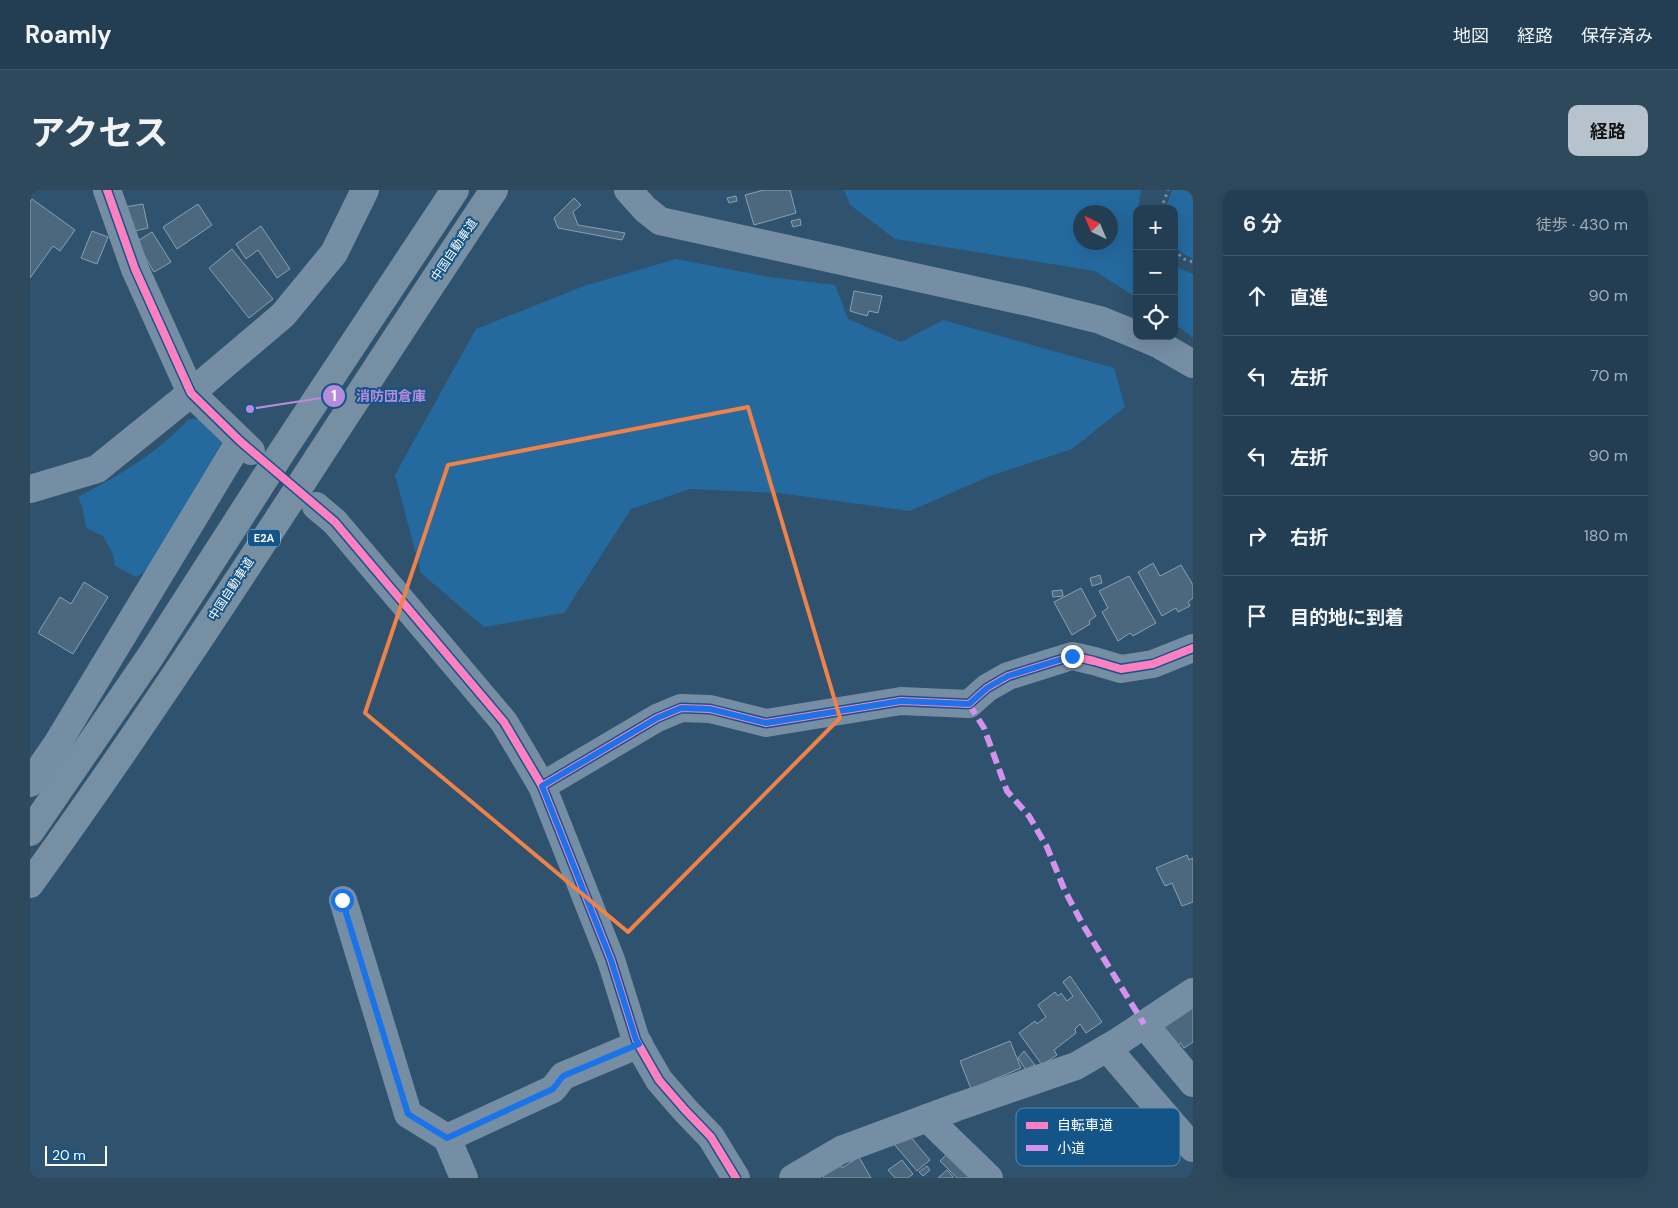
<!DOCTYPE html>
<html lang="ja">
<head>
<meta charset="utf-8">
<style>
  body { margin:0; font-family:"DM Sans","Noto Sans JP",sans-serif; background:#2f495c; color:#f1f3f6 }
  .controls { position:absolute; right:15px; top:15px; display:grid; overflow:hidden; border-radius:10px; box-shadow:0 5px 20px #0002 }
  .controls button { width:45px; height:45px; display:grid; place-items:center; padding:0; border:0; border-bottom:1px solid #405769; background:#233e52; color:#f1f3f6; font:25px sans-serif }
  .compass { position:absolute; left:1043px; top:15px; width:45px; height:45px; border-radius:50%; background:#233e52; box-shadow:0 5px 20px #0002; rotate:316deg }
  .scale { position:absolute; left:15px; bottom:12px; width:62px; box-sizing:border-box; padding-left:5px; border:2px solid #fff; border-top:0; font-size:14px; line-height:18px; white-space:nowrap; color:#fff; -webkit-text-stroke:4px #145589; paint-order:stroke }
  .stop { position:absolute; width:15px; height:15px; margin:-11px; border:4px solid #1a73e8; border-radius:50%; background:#fff }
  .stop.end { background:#1a73e8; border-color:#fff; box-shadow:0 1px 5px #0008 }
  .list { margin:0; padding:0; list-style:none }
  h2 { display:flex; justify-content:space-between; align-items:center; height:65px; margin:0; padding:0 20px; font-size:21px }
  h2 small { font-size:16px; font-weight:400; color:#a3aeb8 }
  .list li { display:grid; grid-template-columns:32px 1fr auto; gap:15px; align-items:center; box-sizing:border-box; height:80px; padding:0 20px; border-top:1px solid #405769 }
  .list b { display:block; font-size:19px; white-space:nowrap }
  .list em { font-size:16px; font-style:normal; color:#a3aeb8 }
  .icon { flex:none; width:28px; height:28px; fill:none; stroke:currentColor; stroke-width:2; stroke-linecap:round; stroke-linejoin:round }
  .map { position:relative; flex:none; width:1163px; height:988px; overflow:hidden; border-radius:10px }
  header { display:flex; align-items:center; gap:30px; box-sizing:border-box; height:70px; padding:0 25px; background:#233e52; border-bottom:1px solid #405769 }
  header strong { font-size:24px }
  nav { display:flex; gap:28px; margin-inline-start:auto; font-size:18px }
  .intro { display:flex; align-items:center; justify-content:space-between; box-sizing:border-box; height:120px; padding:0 30px }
  h1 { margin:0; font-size:35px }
  .button { padding:12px 22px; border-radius:10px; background:#b6c2cc; color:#111; font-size:18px; font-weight:700 }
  main { display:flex; gap:30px; padding:0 30px }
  aside { flex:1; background:#233e52; border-radius:10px; box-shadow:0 5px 20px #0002 }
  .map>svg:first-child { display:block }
  .green { fill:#256a9f; fill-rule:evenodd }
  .building { fill:#4b687e; stroke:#89a0b1 }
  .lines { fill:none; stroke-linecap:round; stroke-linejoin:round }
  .path { stroke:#768ea4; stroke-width:3; stroke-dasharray:2.5 4; stroke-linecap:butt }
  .minor { stroke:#768ea4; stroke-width:28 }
  .highway { stroke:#778fa3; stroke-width:28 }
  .quiet { stroke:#d193ec; stroke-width:6; stroke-dasharray:12 6; stroke-linecap:butt }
  .cycleway-casing { stroke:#145589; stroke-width:11 }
  .cycleway { stroke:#ff80c0; stroke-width:8 }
  .route { stroke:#1a73e8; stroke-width:6 }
  .marked { fill:none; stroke:#ee8249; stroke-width:4; stroke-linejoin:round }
  .labels { text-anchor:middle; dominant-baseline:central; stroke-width:4; stroke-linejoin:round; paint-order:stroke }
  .shield { fill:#145589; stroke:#b8ccdc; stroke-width:1 }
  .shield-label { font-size:11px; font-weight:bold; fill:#fff }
  .street-label { font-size:12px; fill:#fff; stroke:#145589 }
  .key { fill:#145589; stroke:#5a88ac; stroke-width:1 }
  .key-label { font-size:14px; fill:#fff }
  .leader { fill:none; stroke:#b68bdc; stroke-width:2 }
  .callout-dot { fill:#b68bdc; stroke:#145589; stroke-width:2 }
  .mark-label { font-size:15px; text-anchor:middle; font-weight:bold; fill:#fff }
  .callout-label { font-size:14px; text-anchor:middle; font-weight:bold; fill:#b68bdc; stroke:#145589; stroke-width:4; stroke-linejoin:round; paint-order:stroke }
</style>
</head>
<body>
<header>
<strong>Roamly</strong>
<nav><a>地図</a><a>経路</a><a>保存済み</a></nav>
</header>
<div class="intro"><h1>アクセス</h1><a class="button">経路</a></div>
<main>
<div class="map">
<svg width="1163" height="988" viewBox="0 0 1163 988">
  <rect width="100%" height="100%" fill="#2f526e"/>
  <g class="green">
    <path d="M814 0H1111L1104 42 1107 44V108L1065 81 865 49 820 15ZM1080 22V52H1050V22Z"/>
    <path d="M1142 0H1163V69L1152 63 1144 55V19H1135Z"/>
    <path d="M646 69 739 87 805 95 818 129 871 152 913 130 1084 178 1095 217 1042 259 960 286 880 321 749 303 660 299 601 319 534 423 454 437 391 383 365 285 446 139 554 96Z"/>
    <path d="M1144 76 1163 84V148L1144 133Z"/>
    <path d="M159 229H170L193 247 195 257 117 380 106 387 85 376 83 364 73 346 56 338 52 316 48 307C91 284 125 265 159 229Z"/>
  </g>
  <g class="building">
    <path d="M734 0H760L766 23 724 35 715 5Z"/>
    <path d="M706 6 707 11 699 13 697 8Z"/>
    <path d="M544 8 551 15 543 22 548 35 595 43 592 50 528 38 524 28Z"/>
    <path d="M2 9 45 40 30 61 23 56 0 88V12Z"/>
    <path d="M113 14 118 38 100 42 95 17Z"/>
    <path d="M168 14 182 35 147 59 133 37Z"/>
    <path d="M770 29 771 35 763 37 761 31Z"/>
    <path d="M231 36 260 79 247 88 228 60 216 69 206 54Z"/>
    <path d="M62 41 78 47 67 74 51 68Z"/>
    <path d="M122 42 141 72 124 82 106 52Z"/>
    <path d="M202 59 243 109 219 128 179 78Z"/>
    <path d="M824 101 852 106 848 123 839 121 837 126 820 121Z"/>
    <path d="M1123 373 1130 386 1151 375 1163 395V408L1158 412 1160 416 1148 422 1146 418 1132 426 1108 382Z"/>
    <path d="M1070 385 1072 393 1062 396 1060 388Z"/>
    <path d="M1099 386 1126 433 1103 446 1100 443 1088 451 1072 422 1078 418 1069 401Z"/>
    <path d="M54 392 78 407 43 464 8 443 30 407 41 414Z"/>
    <path d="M1051 398 1066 426 1059 431 1060 434 1042 445 1024 412Z"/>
    <path d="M1032 400 1033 406 1023 407 1022 401Z"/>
    <path d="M1157 665 1159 670 1163 668V712L1152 716 1142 693 1135 696 1126 678Z"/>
    <path d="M1040 786 1072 832 1056 843 1050 834 1045 839 1046 843 1024 860 1027 865 1012 875 989 843 1005 831 1007 834 1016 827 1008 815 1025 802 1028 806 1031 803 1037 811 1043 806 1033 792Z"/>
    <path d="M1163 811V852L1154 858 1151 853 1143 859 1126 836Z"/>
    <path d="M980 851 991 878 941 899 930 871Z"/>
    <path d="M994 861 1005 875 996 880 988 868Z"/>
    <path d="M880 946 900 970 887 981 863 953Z"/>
    <path d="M921 960 941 988H927L910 971Z"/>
    <path d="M829 967 841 988H794L791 983 810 974 812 978Z"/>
    <path d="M872 970 883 984 878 988H865L858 980Z"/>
    <path d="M897 976 900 980 893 986 889 982Z"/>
    <path d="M917 980 924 988H908Z"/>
  </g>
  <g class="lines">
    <g class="path">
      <path d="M1131 19 1138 0"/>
      <path d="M1144 60 1154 69 1163 72"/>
    </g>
    <g class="minor">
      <path d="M77 0 105 79 161 203 221 261"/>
      <path d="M598 0 615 19 630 31 998 112 1070 130 1107 145"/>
      <path d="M1109 146 1130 155 1163 174"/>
      <path d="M0 299 67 279 161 203 253 125 304 63 335 0"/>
      <path d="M286 316 305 332 474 532 512 596 581 770 606 850 629 890 655 920 681 947 706 988"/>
      <path d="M0 593 27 554 210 251"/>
      <path d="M512 596 627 528 651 518 680 519 736 533 871 511 939 514 957 498 978 486 1042 466 1064 471 1091 479 1123 474 1163 458"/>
      <path d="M313 710 378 924 417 948 523 899 533 886 609 854"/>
      <path d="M1114 834 1163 893"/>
      <path d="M1077 858 1163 958"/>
      <path d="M897 928 959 988"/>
      <path d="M417 948 434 988"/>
      <path d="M763 988 811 960 927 917 1046 876 1089 851 1163 802"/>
    </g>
    <g class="highway">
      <path d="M0 642 120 467 253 260 425 0"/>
      <path d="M0 694C163 469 309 231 464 0"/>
    </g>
    <path class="quiet" d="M939 514 954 538 977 601 999 626 1017 657 1035 701 1053 735 1114 834"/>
    <defs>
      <g id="cycleway">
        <path d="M77 0 105 79 161 203 210 251 305 332 474 532 512 596 581 770 606 850 629 890 655 920 681 947 706 988"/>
        <path d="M512 596 627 528 651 518 680 519 736 533 871 511 939 514 957 498 978 486 1042 466 1064 471 1091 479 1123 474 1163 458"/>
      </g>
    </defs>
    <use href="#cycleway" class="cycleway-casing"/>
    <use href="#cycleway" class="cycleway"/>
  </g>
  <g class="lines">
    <path class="route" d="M312 710 378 924 417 948 523 899 533 886 609 854 606 850 581 770 512 596 627 528 651 518 680 519 736 533 871 511 939 514 957 498 978 486 1042 466"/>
  </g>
  <path class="marked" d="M718 217 810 528 598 742 335 523 418 275Z"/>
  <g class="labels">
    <rect class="shield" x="218" y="339.5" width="32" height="17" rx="4"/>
    <g class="shield-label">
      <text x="234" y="348">E2A</text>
    </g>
    <g class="street-label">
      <text transform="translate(424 60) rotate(-56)">中国自動車道</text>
      <text transform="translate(201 399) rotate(-57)">中国自動車道</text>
    </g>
  </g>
  <rect x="986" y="918" width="164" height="58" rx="8" class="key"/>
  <rect x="996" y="932" width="22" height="7" fill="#ff80c0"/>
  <rect x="996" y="955" width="22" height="6" fill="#d193ec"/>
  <g class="key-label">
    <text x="1027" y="940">自転車道</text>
    <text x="1027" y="963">小道</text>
  </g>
  <path class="leader" d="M220 219L304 206"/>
  <g class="callout-dot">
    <circle cx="220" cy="219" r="5"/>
    <circle cx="304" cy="206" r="12"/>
  </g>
  <g class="mark-label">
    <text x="304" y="211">1</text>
  </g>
  <g class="callout-label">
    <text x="361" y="211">消防団倉庫</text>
  </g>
</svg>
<div class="controls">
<button>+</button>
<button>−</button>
<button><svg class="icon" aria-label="locate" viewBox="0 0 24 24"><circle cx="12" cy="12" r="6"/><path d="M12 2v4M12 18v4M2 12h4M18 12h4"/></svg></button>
</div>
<svg class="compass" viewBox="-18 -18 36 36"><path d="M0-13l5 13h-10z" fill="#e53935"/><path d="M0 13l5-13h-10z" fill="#a3aeb8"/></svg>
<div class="scale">20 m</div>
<div class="stop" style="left:312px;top:710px"></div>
<div class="stop end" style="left:1042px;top:466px"></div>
</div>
<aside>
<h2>6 分<small>徒歩 · 430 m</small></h2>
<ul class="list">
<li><svg class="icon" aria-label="ahead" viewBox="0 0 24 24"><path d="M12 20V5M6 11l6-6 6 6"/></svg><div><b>直進</b></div><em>90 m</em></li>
<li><svg class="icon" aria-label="left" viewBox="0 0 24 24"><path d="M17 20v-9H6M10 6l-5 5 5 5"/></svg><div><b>左折</b></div><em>70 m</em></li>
<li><svg class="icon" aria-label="left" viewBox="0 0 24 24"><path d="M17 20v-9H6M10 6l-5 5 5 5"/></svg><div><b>左折</b></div><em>90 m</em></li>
<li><svg class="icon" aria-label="right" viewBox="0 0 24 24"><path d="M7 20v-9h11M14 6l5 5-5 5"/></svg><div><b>右折</b></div><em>180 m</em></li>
<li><svg class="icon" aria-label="arrive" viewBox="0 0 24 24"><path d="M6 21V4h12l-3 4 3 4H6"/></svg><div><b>目的地に到着</b></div></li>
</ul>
</aside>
</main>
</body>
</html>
